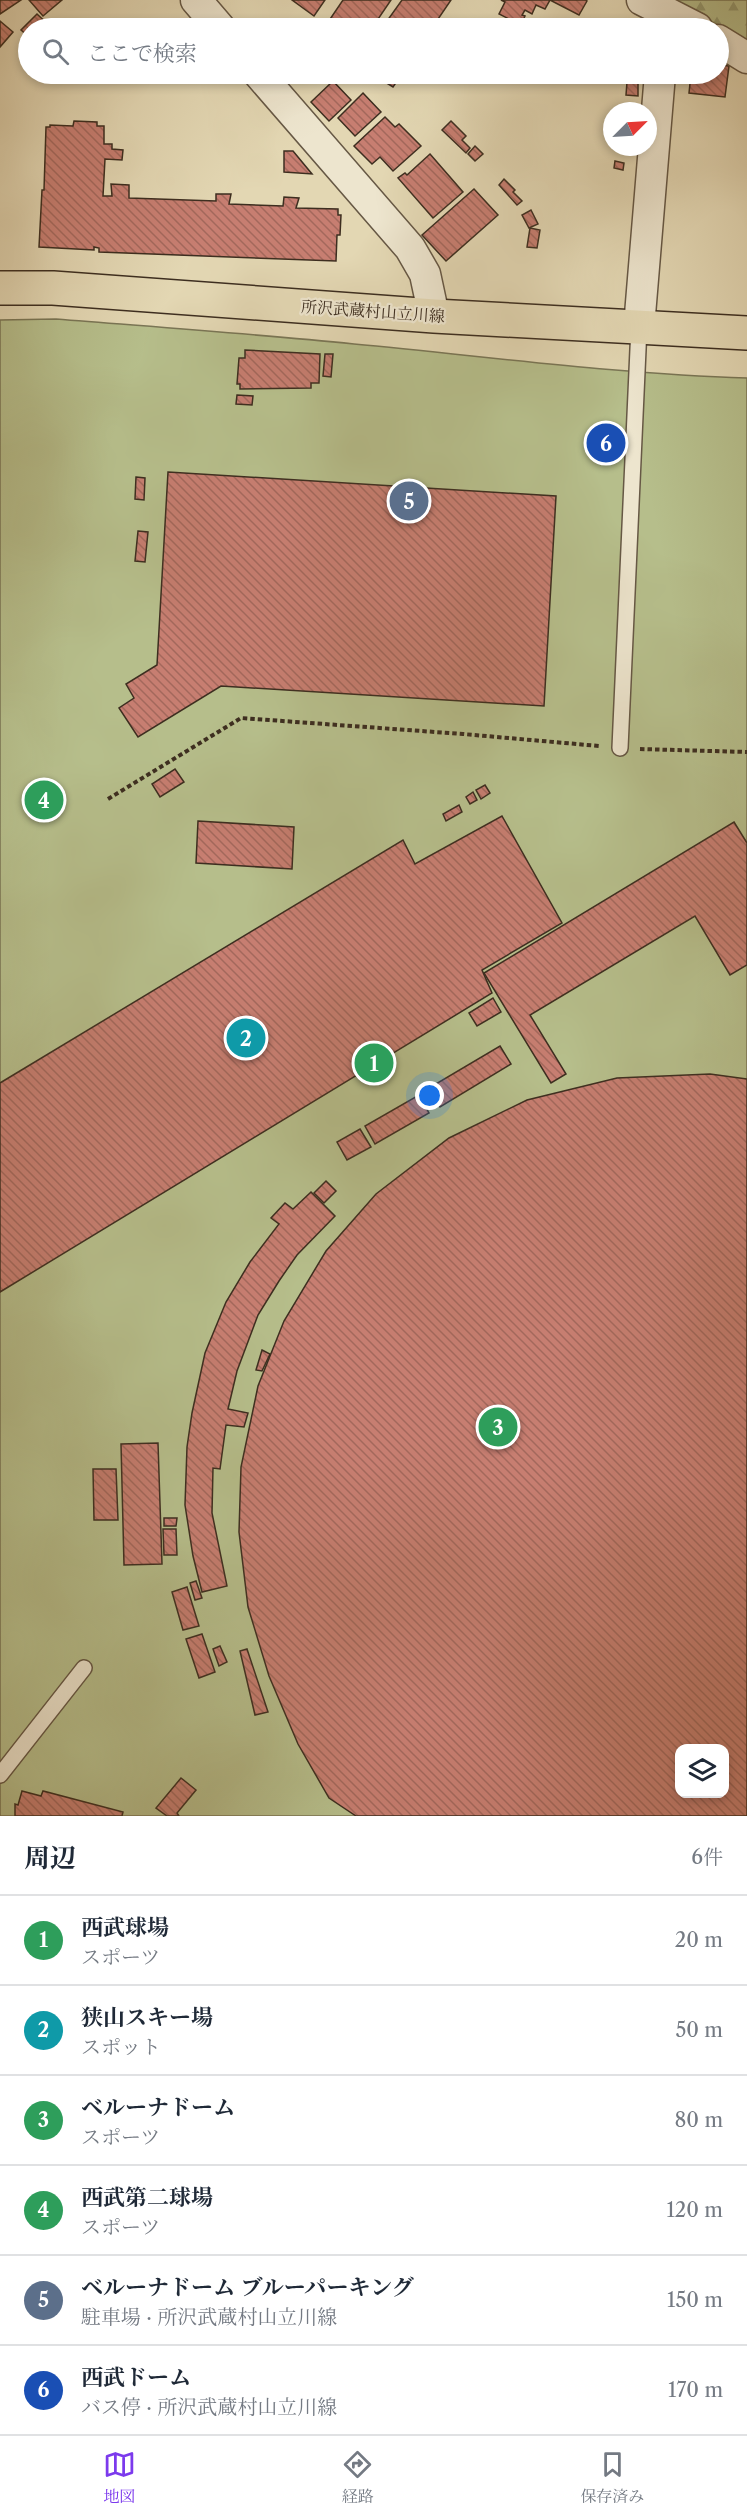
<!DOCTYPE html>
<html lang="ja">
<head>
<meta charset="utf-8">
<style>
  body { margin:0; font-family:"Libre Caslon Text","Noto Serif JP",serif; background:#f2f2f3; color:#1f2937 }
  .controls { position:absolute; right:18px; bottom:18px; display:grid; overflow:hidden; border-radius:12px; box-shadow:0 3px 9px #0003 }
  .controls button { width:54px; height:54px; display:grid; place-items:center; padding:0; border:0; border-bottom:2px solid #e0e1e3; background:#fff; color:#1f2937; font:30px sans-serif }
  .compass { position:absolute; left:603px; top:102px; width:54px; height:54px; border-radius:50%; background:#fff; box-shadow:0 3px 9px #0003; rotate:66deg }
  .you { position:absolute; left:430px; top:1096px; width:21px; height:21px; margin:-15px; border:4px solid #fff; border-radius:50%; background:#1a73e8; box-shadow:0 0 0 9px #1a73e833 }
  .badge { display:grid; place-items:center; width:39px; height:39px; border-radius:50%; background:#7c3aed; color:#fff; font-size:20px; font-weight:700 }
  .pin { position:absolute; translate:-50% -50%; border:3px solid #fff; box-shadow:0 2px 6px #0006 }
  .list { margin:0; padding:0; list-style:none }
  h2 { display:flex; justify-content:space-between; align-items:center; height:78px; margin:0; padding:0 24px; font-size:26px }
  h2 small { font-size:20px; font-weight:400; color:#747a83 }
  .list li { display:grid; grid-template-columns:39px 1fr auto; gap:18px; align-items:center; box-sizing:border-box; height:90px; padding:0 24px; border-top:2px solid #e0e1e3 }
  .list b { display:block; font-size:22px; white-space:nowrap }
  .list p { margin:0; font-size:20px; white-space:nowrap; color:#747a83 }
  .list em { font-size:20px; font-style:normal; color:#747a83 }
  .icon { flex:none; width:33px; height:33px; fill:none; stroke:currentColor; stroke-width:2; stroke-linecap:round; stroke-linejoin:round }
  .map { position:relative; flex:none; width:747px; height:1816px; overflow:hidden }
  .search { position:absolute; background:#fff; box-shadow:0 3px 9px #0003; left:18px; right:18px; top:18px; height:66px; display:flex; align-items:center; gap:15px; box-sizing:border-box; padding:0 21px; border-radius:33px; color:#747a83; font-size:22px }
  .sheet { height:618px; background:#fff }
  nav { display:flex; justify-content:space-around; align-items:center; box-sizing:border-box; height:84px; border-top:2px solid #e0e1e3; background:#fff; font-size:16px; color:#747a83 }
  nav a { display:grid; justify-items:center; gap:3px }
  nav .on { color:#7c3aed }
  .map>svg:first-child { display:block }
  .green { fill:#b6be8b; stroke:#7a7656; stroke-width:1.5; fill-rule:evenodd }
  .forest { fill:url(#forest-firs); stroke:#7a7656; stroke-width:1.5 }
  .building { fill:url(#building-back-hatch); stroke:#3d2e20; stroke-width:1.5; fill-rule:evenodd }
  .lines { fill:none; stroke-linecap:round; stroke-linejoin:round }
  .service-casing { stroke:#665845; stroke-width:18 }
  .minor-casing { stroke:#665845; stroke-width:33 }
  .primary-casing { stroke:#3d2e20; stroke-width:36 }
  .path { stroke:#3d2e20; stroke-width:4; stroke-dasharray:4.5 3; stroke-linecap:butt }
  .service { stroke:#ede5ce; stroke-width:15 }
  .minor { stroke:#ede5ce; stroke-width:30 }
  .primary { stroke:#e3d7b3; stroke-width:33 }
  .labels { text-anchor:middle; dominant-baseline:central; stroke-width:4.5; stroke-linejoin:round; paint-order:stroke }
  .street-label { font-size:16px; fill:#3d2e20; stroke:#ede5ce }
</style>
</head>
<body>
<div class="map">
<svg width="747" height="1816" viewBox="0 0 747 1816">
  <defs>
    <pattern id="forest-firs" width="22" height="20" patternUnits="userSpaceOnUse" patternTransform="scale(1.5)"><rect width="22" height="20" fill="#b6be8b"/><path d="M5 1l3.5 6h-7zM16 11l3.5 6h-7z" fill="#959b71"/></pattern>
    <pattern id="building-back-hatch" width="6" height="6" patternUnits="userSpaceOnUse" patternTransform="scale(1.5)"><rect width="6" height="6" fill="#c77e71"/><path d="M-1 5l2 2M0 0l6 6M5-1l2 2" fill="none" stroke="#a3685c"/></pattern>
  </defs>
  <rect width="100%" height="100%" fill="#e3d7b3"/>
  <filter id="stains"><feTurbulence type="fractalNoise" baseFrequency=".00333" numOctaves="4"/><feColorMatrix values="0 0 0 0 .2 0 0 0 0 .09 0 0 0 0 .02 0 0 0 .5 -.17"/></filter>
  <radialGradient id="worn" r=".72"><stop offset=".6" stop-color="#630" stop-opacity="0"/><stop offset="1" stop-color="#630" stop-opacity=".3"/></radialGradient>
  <path class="green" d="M56 319C155 327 255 334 354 344 485 356 615 374 747 378V1816H0V320ZM680 1748H724V1794H680Z"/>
  <path class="forest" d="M675 0H747V42Z"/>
  <g class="building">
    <path d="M0 0H21L0 14Z"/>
    <path d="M29 0H62L43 16Z"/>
    <path d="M292 0H325L314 16Z"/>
    <path d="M343 0H391L372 28H324Z"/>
    <path d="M402 0H451L432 28H382Z"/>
    <path d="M501 0H550L545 9 536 5 532 14 525 10 522 15 525 16 521 25 499 14 505 2Z"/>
    <path d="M550 0H586L587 1 579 15Z"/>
    <path d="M37 14 52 28H28V36L21 30Z"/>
    <path d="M0 21 13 32 0 47Z"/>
    <path d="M718 65 729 66 725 97 689 93 691 74H718Z"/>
    <path d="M322 74H335L325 83 319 76Z"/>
    <path d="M372 74H402L393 87Z"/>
    <path d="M333 81 351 100 329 121 311 102Z"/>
    <path d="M627 82 638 83V96L626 95Z"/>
    <path d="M363 93 381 112 355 136 338 118Z"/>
    <path d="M385 117 395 127 399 124 421 146 393 171 380 157 372 164 354 146Z"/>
    <path d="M74 121 97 122V126H104V144H112V149L123 150 122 160 105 159 103 196H112L111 184 129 185V198L216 201V194H231L229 204 283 206 284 197 299 198 296 208 338 209V215H341L340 235H337L336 261 99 252V248L94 247V250L39 247 42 190H44L46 127H50V125L73 126Z"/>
    <path d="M451 121 466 136 462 140 470 148 466 153 442 130Z"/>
    <path d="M475 146 483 154 475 161 468 154Z"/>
    <path d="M284 151H293L312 174 284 172Z"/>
    <path d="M430 154 463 192 433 218 398 178 405 173 407 175Z"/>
    <path d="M615 161 624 163 623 170 614 168Z"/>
    <path d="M504 179 515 190 513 192 522 201 517 205 499 185Z"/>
    <path d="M474 189 498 215 446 261 422 235Z"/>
    <path d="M531 210 538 224 529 228 522 215Z"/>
    <path d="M530 228 540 230 537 248 527 247Z"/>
    <path d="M245 350 320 354 319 383H311V388L240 389V384H237L239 358H245Z"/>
    <path d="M325 354H333L331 377 323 376Z"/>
    <path d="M237 395 253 396 252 405 236 404Z"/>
    <path d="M168 472 556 496 544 706 221 686 138 737 119 708 134 698 126 684 157 665Z"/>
    <path d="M136 477 145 478 144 500 135 499Z"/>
    <path d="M138 531 148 532 145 562 135 561Z"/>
    <path d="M175 769 184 782 160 797 152 784Z"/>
    <path d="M485 785 490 793 481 799 476 790Z"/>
    <path d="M473 792 477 800 470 804 466 797Z"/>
    <path d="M459 805 462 812 446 821 443 814Z"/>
    <path d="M502 816 562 923 482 970 492 993 0 1292V1083L403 840 415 864Z"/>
    <path d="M198 821 294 827 292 869 196 863Z"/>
    <path d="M734 822 747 843V965L730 975 695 916 530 1015 566 1074 551 1083 484 973Z"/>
    <path d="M493 998 501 1012 477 1026 469 1013Z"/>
    <path d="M500 1046 511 1064 440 1107 429 1088Z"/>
    <path d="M710 1074 747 1079V1816H356L329 1798 298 1744 269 1676 248 1607 239 1532 241 1467 258 1386 284 1321 326 1251 376 1194 449 1138 527 1100 617 1078ZM680 1748H724V1794H680Z"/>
    <path d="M419 1095 429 1113 375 1144 365 1126Z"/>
    <path d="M360 1129 371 1147 347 1160 337 1142Z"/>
    <path d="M326 1181 336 1191 324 1203 314 1193Z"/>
    <path d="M311 1192 335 1216 297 1255 279 1281 258 1315 237 1371 228 1409 248 1413 244 1427 226 1425 220 1469 213 1468 212 1513 227 1586 202 1592 193 1556 185 1505 187 1447 192 1413 205 1353 226 1302 250 1262 279 1224 271 1218 285 1203 293 1209Z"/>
    <path d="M262 1350 270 1354 262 1371 256 1370Z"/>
    <path d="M158 1443 162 1564 124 1565 121 1444Z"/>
    <path d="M93 1469H116L118 1520H94Z"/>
    <path d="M164 1518H177L176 1526H164Z"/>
    <path d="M163 1529H176L177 1555H164Z"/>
    <path d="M196 1581 202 1598 195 1600 190 1583Z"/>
    <path d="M187 1587 199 1626 183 1630 172 1592Z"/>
    <path d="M202 1634 215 1672 199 1678 186 1639Z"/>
    <path d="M220 1646 227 1662 219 1666 213 1649Z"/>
    <path d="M247 1649 268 1712 255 1715 240 1651Z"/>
    <path d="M181 1778 196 1790 177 1813 179 1816H167L156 1808Z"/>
    <path d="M22 1791 41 1796 43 1791 123 1812 122 1816H15V1804L18 1805Z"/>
  </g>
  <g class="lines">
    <defs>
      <g id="service">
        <path d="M620 748 639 327"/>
        <path d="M0 1775 84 1668"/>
      </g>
      <g id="minor">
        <path d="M196 0 220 28"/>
        <path d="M642 0 697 28"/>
        <path d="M718 40 747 58"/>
        <path d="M259 74 410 248 425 274 434 316"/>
        <path d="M639 327 660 74"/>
      </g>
      <path id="primary" d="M0 288H53L434 316 747 333"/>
    </defs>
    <use href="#service" class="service-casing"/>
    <use href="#minor" class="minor-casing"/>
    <use href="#primary" class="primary-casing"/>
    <g class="path">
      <path d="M640 749 747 752"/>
      <path d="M108 799 241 718 463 734 599 746"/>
    </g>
    <use href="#service" class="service"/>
    <use href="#minor" class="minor"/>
    <use href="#primary" class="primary"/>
  </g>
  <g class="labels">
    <g class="street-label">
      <text transform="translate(373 311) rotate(4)">所沢武蔵村山立川線</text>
    </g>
  </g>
  <rect width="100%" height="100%" filter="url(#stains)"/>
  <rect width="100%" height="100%" fill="url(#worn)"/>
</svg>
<div class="controls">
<button><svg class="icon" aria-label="layers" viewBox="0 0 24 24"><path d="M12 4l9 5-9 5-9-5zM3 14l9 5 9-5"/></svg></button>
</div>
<svg class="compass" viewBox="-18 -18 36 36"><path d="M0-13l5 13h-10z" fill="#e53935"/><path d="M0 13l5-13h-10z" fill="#747a83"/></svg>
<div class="you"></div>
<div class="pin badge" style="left:374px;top:1063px;background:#2e9e5b">1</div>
<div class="pin badge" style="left:246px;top:1038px;background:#0f9aa8">2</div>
<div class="pin badge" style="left:498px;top:1427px;background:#2e9e5b">3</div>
<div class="pin badge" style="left:44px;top:800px;background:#2e9e5b">4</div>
<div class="pin badge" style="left:409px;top:501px;background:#5c6f8a">5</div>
<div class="pin badge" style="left:606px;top:443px;background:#1a4fb4">6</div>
<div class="search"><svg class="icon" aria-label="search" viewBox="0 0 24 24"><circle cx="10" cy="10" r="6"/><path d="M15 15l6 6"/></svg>ここで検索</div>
</div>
<section class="sheet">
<h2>周辺<small>6件</small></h2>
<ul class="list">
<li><span class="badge" style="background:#2e9e5b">1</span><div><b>西武球場</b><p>スポーツ</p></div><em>20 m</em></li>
<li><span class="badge" style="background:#0f9aa8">2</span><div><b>狭山スキー場</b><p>スポット</p></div><em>50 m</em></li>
<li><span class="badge" style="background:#2e9e5b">3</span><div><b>ベルーナドーム</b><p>スポーツ</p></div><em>80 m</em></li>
<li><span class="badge" style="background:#2e9e5b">4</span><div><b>西武第二球場</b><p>スポーツ</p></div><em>120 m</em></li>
<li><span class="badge" style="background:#5c6f8a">5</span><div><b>ベルーナドーム ブルーパーキング</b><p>駐車場 · 所沢武蔵村山立川線</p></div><em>150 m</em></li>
<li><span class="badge" style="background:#1a4fb4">6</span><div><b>西武ドーム</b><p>バス停 · 所沢武蔵村山立川線</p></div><em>170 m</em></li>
</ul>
</section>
<nav>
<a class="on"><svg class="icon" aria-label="map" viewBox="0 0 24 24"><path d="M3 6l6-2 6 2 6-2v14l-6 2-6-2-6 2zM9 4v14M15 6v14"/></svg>地図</a>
<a><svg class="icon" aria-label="directions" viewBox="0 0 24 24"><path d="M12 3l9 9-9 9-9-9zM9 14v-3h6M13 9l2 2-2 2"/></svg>経路</a>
<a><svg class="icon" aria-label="saved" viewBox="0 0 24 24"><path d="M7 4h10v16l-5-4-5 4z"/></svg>保存済み</a>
</nav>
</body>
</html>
